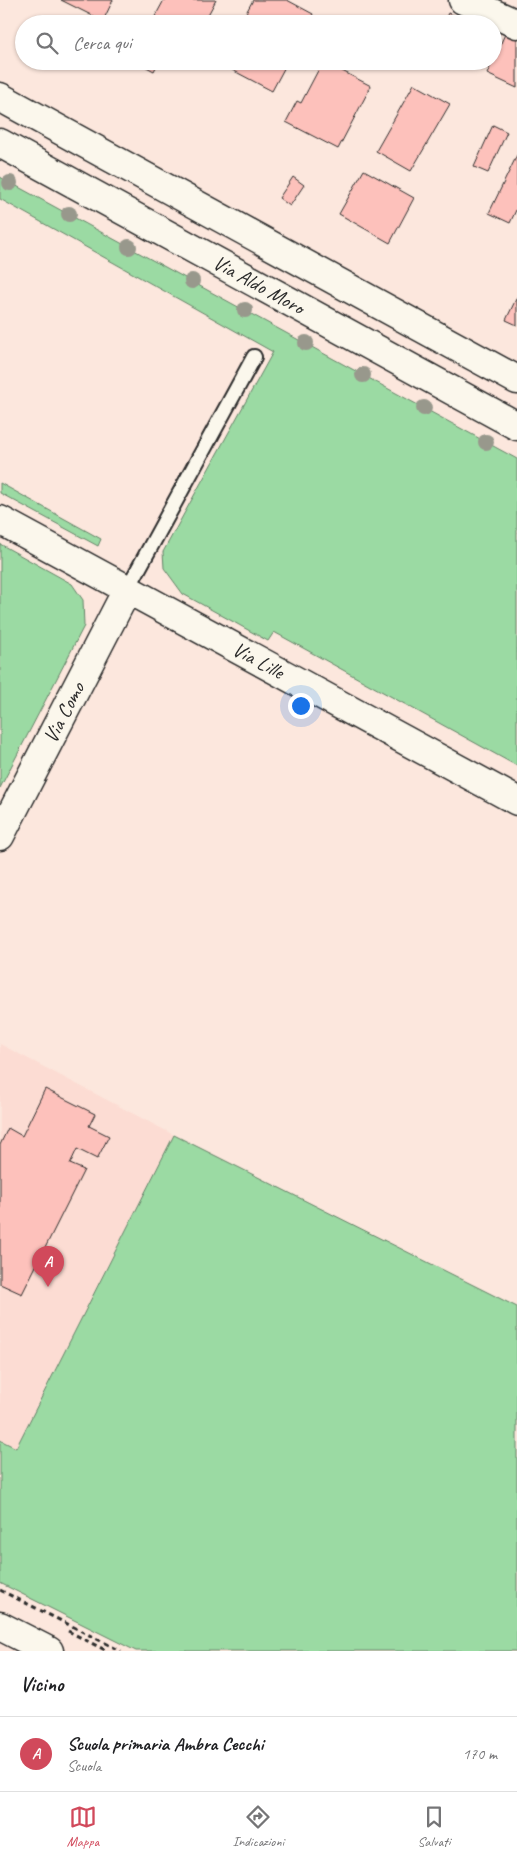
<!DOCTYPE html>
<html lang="it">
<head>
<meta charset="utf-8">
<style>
  body { margin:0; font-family:Caveat,sans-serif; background:#f2f2f2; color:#202124 }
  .you { position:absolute; left:300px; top:705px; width:18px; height:18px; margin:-12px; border:4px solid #fff; border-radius:50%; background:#1a73e8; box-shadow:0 0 0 8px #1a73e833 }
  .badge { display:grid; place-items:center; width:32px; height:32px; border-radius:50%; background:#d1495b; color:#fff; font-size:16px; font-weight:700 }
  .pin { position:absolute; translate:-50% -41px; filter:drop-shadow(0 1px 2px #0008) }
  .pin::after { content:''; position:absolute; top:26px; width:18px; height:15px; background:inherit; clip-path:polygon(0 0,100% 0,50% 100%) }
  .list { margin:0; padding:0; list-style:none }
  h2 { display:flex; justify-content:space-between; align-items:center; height:65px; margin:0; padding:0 20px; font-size:21px }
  h2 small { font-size:16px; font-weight:400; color:#757577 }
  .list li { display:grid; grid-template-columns:32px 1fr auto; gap:15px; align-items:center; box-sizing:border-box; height:75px; padding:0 20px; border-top:1px solid #e0e0e0 }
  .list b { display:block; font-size:19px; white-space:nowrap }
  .list p { margin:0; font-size:16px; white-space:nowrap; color:#757577 }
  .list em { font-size:16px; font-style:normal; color:#757577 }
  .icon { flex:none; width:28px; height:28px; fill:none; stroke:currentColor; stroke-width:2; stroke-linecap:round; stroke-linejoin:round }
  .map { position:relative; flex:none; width:517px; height:1651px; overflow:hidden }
  .search { position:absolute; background:#fff; box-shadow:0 1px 4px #0004; left:15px; right:15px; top:15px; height:55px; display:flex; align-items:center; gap:12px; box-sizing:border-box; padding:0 18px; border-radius:28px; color:#757577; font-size:19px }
  .sheet { height:140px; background:#fff }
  nav { display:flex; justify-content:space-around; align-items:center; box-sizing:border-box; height:70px; border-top:1px solid #e0e0e0; background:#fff; font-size:14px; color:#757577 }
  nav a { display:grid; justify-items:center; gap:2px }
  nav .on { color:#d1495b }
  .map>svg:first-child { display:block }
  .built { fill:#fcdcd3 }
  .green { fill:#9bdaa3; stroke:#638267 }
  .building { fill:#fdc1bb; stroke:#2b2b2b }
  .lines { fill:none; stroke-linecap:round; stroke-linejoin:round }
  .service-casing { stroke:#2b2b2b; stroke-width:18 }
  .minor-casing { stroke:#2b2b2b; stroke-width:31 }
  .secondary-casing { stroke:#2b2b2b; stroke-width:31 }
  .path { stroke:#2b2b2b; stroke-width:3; stroke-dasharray:5 4; stroke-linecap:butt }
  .service { stroke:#fbf7ec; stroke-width:14 }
  .minor { stroke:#fbf7ec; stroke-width:28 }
  .secondary { stroke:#fbf7ec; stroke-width:28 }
  .tree { fill:#98988c }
  .labels { text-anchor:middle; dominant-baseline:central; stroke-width:4.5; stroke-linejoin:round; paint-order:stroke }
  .street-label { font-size:21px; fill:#2b2b2b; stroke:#fbf7ec }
</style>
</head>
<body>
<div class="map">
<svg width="517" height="1651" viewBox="0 0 517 1651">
  <rect width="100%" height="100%" fill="#fce7dd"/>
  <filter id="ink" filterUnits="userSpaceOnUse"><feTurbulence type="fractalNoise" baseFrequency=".02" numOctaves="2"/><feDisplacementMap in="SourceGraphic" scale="10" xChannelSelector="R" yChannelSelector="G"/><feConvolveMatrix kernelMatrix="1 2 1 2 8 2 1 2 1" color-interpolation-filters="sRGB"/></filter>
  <g filter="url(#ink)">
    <path class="built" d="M0 1044 174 1135 16 1448 0 1440Z"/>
    <g class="green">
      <path d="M0 177 517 459V766L274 632 268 641 183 594 164 568 163 552 273 352 0 199Z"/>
      <path d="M0 483 101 539 98 546 0 493Z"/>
      <path d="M0 544 72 584 83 600 84 626 0 788Z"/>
      <path d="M174 1135 517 1307V1651H136L0 1583V1440L16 1448Z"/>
    </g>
    <g class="building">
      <path d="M61 0H113L103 21Z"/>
      <path d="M164 0H216L203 24H151Z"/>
      <path d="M253 0H287L313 14 308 24H240Z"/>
      <path d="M448 13 465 20 467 17 482 24H443Z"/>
      <path d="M505 34 517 39V88L487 74Z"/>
      <path d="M135 61H159L154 71Z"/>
      <path d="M220 61H288L272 91 219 63Z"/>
      <path d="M323 61 371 86 338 149 286 122 297 101 301 103Z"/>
      <path d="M414 84 450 104 411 171 376 151Z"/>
      <path d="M493 125 507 132 488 173 474 167Z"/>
      <path d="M517 155V208L510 223 489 213Z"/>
      <path d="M364 170 414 198 390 243 339 214Z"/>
      <path d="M293 177 304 185 290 206 279 198Z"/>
      <path d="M517 297V325L506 320Z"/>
      <path d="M45 1089 95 1114 89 1126 109 1136 97 1159 77 1149 70 1164 84 1170 22 1294 0 1284V1145L8 1128 22 1136Z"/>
    </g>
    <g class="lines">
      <defs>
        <path id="service" d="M128 588 254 357"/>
        <g id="minor">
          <path d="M463 0 517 24"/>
          <path id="s1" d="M0 520 517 801"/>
          <path id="s2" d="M0 836 128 588"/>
          <path d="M0 1626 49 1651"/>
        </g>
        <g id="secondary">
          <path d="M0 97 517 380"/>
          <path id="s3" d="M0 143 517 426"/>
        </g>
      </defs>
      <use href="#service" class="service-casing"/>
      <use href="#minor" class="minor-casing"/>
      <use href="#secondary" class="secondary-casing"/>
      <g class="path">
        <path d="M0 1590 121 1651"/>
        <path d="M68 1631 107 1651"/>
      </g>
      <use href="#service" class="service"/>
      <use href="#minor" class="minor"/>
      <use href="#secondary" class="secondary"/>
    </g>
    <g class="tree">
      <circle cx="10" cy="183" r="8"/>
      <circle cx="69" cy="214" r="8"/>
      <circle cx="129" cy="247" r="8"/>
      <circle cx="192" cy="281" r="8"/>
      <circle cx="245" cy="310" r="8"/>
      <circle cx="306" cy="343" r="8"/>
      <circle cx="363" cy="375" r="8"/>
      <circle cx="424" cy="408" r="8"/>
      <circle cx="486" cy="442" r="8"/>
    </g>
  </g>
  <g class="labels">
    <g class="street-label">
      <text stroke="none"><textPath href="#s3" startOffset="295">Via Aldo Moro</textPath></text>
      <text stroke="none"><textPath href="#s1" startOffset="294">Via Lille</textPath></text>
      <text stroke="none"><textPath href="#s2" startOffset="139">Via Como</textPath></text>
    </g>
  </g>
</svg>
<div class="you"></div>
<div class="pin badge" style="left:48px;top:1287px">A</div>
<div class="search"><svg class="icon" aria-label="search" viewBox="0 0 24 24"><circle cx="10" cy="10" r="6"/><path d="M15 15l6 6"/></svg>Cerca qui</div>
</div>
<section class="sheet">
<h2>Vicino<small></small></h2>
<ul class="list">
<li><span class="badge">A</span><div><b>Scuola primaria Ambra Cecchi</b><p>Scuola</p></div><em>170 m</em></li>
</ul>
</section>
<nav>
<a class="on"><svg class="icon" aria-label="map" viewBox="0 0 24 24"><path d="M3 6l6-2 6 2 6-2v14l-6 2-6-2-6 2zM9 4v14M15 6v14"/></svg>Mappa</a>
<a><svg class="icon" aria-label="directions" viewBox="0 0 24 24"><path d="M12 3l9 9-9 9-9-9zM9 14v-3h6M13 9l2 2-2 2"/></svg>Indicazioni</a>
<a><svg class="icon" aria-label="saved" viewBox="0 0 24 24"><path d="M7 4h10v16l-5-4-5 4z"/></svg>Salvati</a>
</nav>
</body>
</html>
